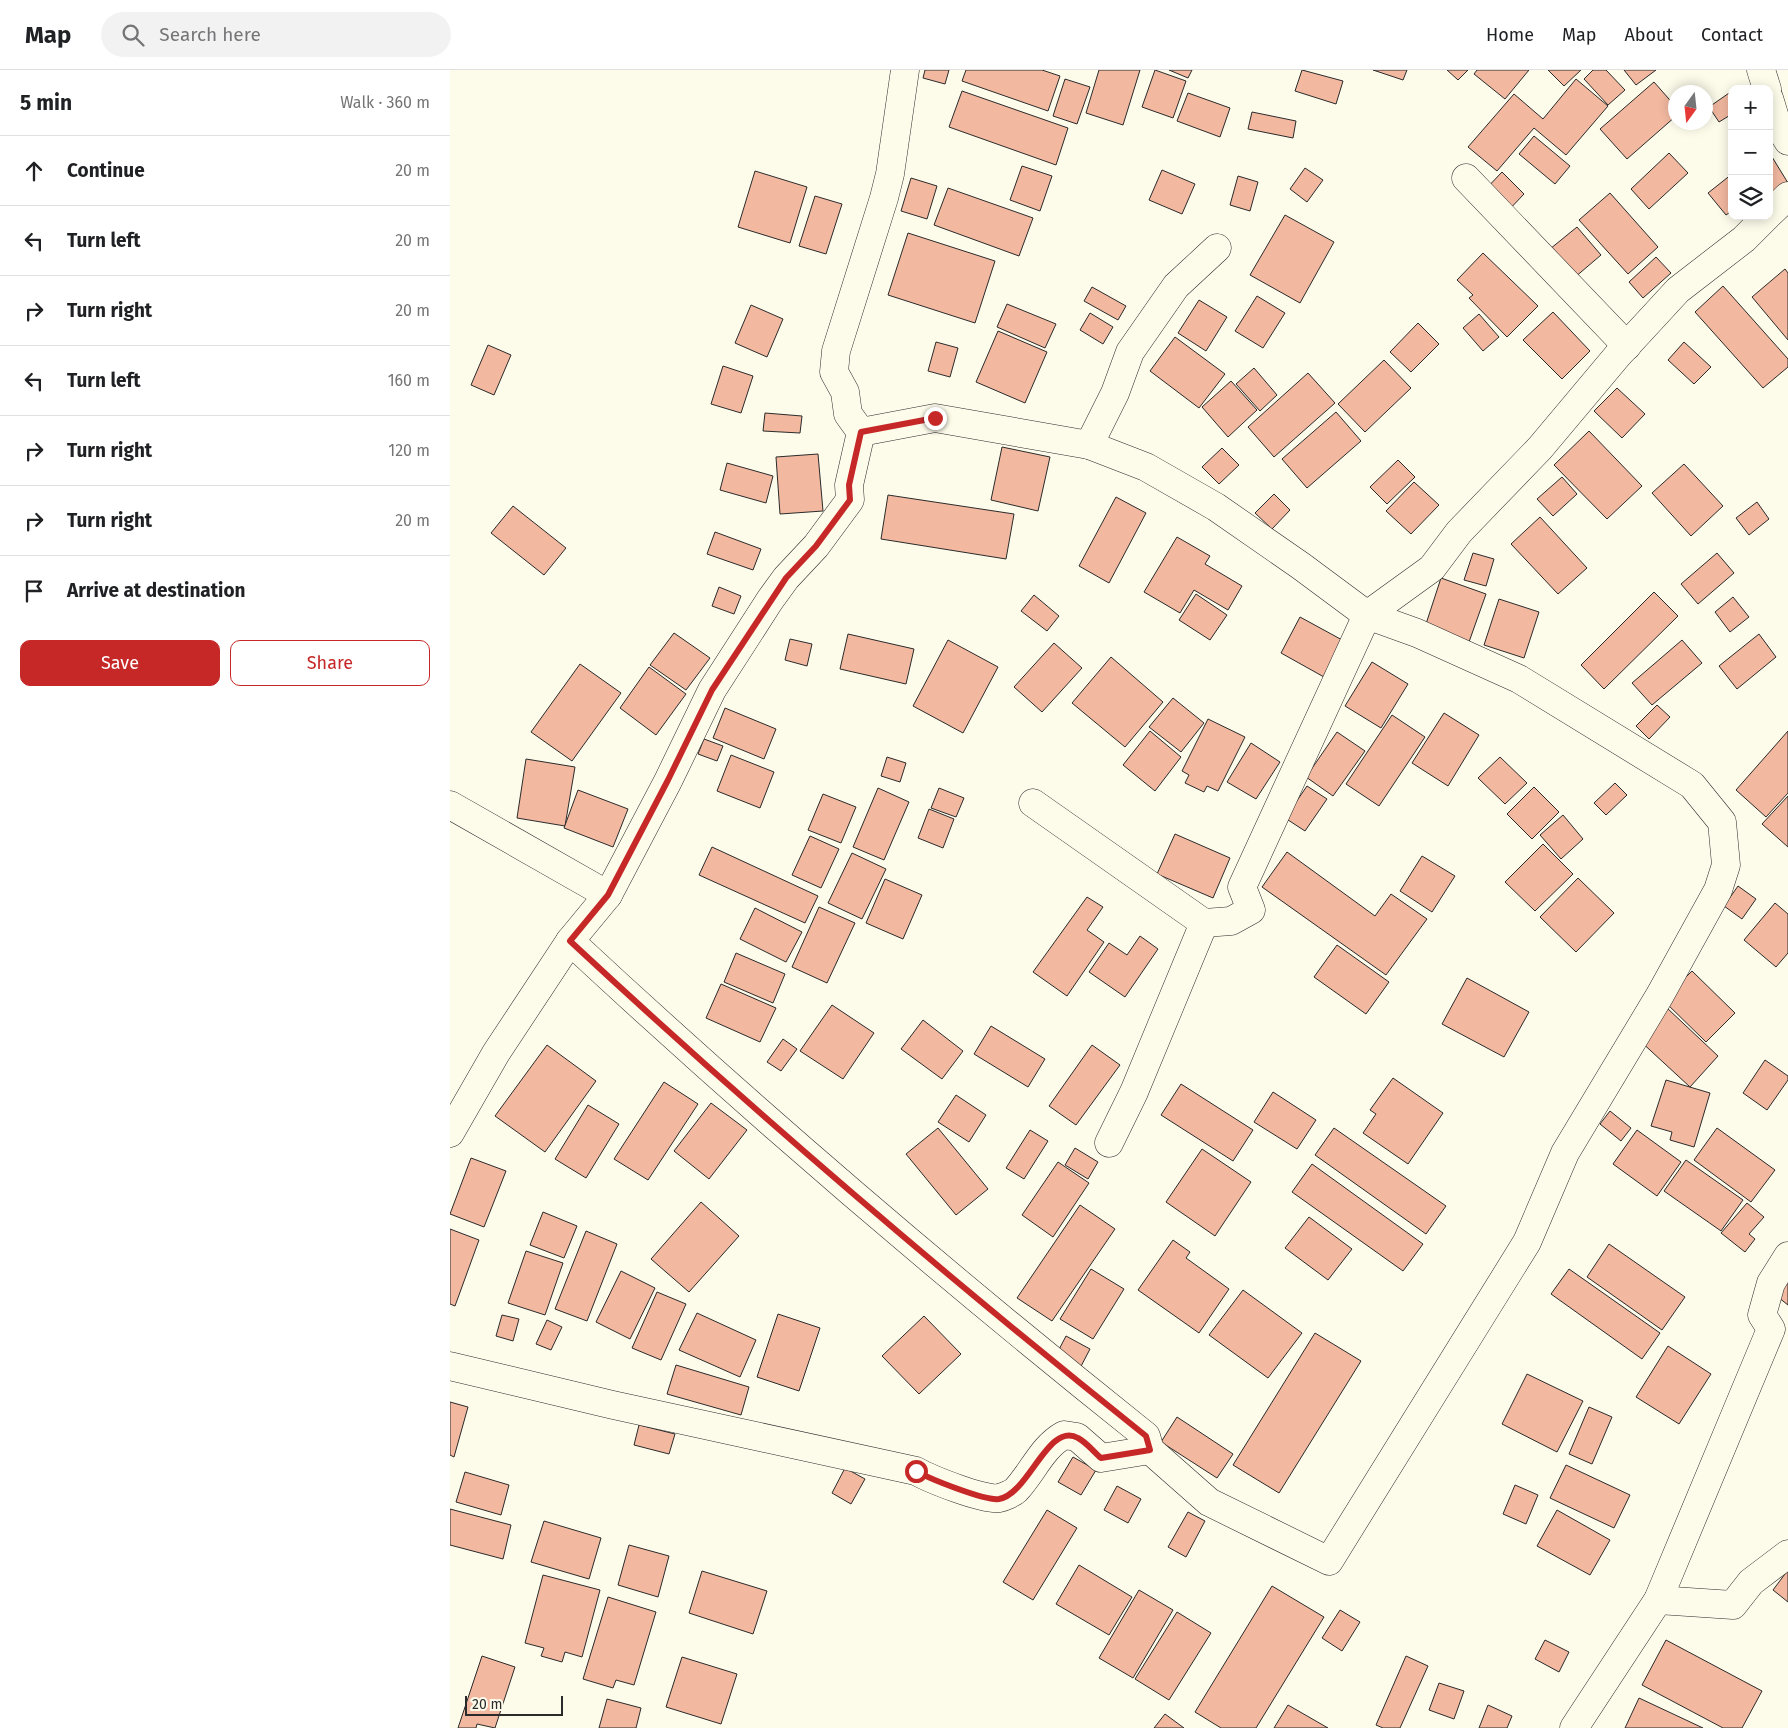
<!DOCTYPE html>
<html lang="en">
<head>
<meta charset="utf-8">
<style>
  body { margin:0; font-family:"Fira Sans",sans-serif; background:#f2f2f2; color:#202124 }
  .controls { position:absolute; right:15px; top:15px; display:grid; overflow:hidden; border-radius:10px; box-shadow:0 2px 12px #0003 }
  .controls button { width:45px; height:45px; display:grid; place-items:center; padding:0; border:0; border-bottom:1px solid #e0e0e0; background:#fff; color:#202124; font:25px sans-serif }
  .compass { position:absolute; left:1218px; top:15px; width:45px; height:45px; border-radius:50%; background:#fff; box-shadow:0 2px 12px #0003; rotate:195deg }
  .scale { position:absolute; left:15px; bottom:12px; width:98px; box-sizing:border-box; padding-left:5px; border:2px solid #2b2b2b; border-top:0; font-size:14px; line-height:18px; white-space:nowrap; color:#2b2b2b; -webkit-text-stroke:4px #fdfbea; paint-order:stroke }
  .stop { position:absolute; width:15px; height:15px; margin:-11px; border:4px solid #c62828; border-radius:50%; background:#fff }
  .stop.end { background:#c62828; border-color:#fff; box-shadow:0 1px 5px #0008 }
  .list { margin:0; padding:0; list-style:none }
  h2 { display:flex; justify-content:space-between; align-items:center; height:65px; margin:0; padding:0 20px; font-size:21px }
  h2 small { font-size:16px; font-weight:400; color:#757577 }
  .list li { display:grid; grid-template-columns:32px 1fr auto; gap:15px; align-items:center; box-sizing:border-box; height:70px; padding:0 20px; border-top:1px solid #e0e0e0 }
  .list b { display:block; font-size:19px; white-space:nowrap }
  .list em { font-size:16px; font-style:normal; color:#757577 }
  .actions { display:flex; gap:10px; padding:15px 20px }
  .actions a { flex:1; padding:11px 0; border:1px solid #c62828; border-radius:10px; text-align:center; font-size:18px; color:#c62828 }
  .actions .main { background:#c62828; color:#fff }
  .icon { flex:none; width:28px; height:28px; fill:none; stroke:currentColor; stroke-width:2; stroke-linecap:round; stroke-linejoin:round }
  .map { position:relative; flex:none; width:1338px; height:1658px; overflow:hidden }
  header { display:flex; align-items:center; gap:30px; box-sizing:border-box; height:70px; padding:0 25px; background:#fff; border-bottom:1px solid #e0e0e0 }
  header strong { font-size:24px }
  nav { display:flex; gap:28px; margin-inline-start:auto; font-size:18px }
  .search { width:350px; height:45px; background:#f2f2f2; display:flex; align-items:center; gap:12px; box-sizing:border-box; padding:0 18px; border-radius:28px; color:#757577; font-size:19px }
  main { display:flex }
  aside { flex:1; background:#fff }
  .map>svg:first-child { display:block }
  .building { fill:#f2b8a0; stroke:#2b2b2b }
  .lines { fill:none; stroke-linecap:round; stroke-linejoin:round }
  .minor-casing { stroke:#2b2b2b; stroke-width:29 }
  .minor { stroke:#fdfbea; stroke-width:28 }
  .route { stroke:#c62828; stroke-width:6 }
</style>
</head>
<body>
<header>
<strong>Map</strong>
<div class="search"><svg class="icon" aria-label="search" viewBox="0 0 24 24"><circle cx="10" cy="10" r="6"/><path d="M15 15l6 6"/></svg>Search here</div>
<nav><a>Home</a><a>Map</a><a>About</a><a>Contact</a></nav>
</header>
<main>
<aside>
<h2>5 min<small>Walk · 360 m</small></h2>
<ul class="list">
<li><svg class="icon" aria-label="ahead" viewBox="0 0 24 24"><path d="M12 20V5M6 11l6-6 6 6"/></svg><div><b>Continue</b></div><em>20 m</em></li>
<li><svg class="icon" aria-label="left" viewBox="0 0 24 24"><path d="M17 20v-9H6M10 6l-5 5 5 5"/></svg><div><b>Turn left</b></div><em>20 m</em></li>
<li><svg class="icon" aria-label="right" viewBox="0 0 24 24"><path d="M7 20v-9h11M14 6l5 5-5 5"/></svg><div><b>Turn right</b></div><em>20 m</em></li>
<li><svg class="icon" aria-label="left" viewBox="0 0 24 24"><path d="M17 20v-9H6M10 6l-5 5 5 5"/></svg><div><b>Turn left</b></div><em>160 m</em></li>
<li><svg class="icon" aria-label="right" viewBox="0 0 24 24"><path d="M7 20v-9h11M14 6l5 5-5 5"/></svg><div><b>Turn right</b></div><em>120 m</em></li>
<li><svg class="icon" aria-label="right" viewBox="0 0 24 24"><path d="M7 20v-9h11M14 6l5 5-5 5"/></svg><div><b>Turn right</b></div><em>20 m</em></li>
<li><svg class="icon" aria-label="arrive" viewBox="0 0 24 24"><path d="M6 21V4h12l-3 4 3 4H6"/></svg><div><b>Arrive at destination</b></div></li>
</ul>
<div class="actions"><a class="main">Save</a><a>Share</a></div>
</aside>
<div class="map">
<svg width="1338" height="1658" viewBox="0 0 1338 1658">
  <rect width="100%" height="100%" fill="#fdfbea"/>
  <g class="building">
    <path d="M475 0H499L495 14 473 8Z"/>
    <path d="M516 0H592L610 6 598 41 512 11Z"/>
    <path d="M649 0H690L673 55 636 43Z"/>
    <path d="M705 0 736 11 723 48 692 37Z"/>
    <path d="M719 0H742L738 8Z"/>
    <path d="M852 0 893 11 886 34 845 21Z"/>
    <path d="M923 0H957L953 10Z"/>
    <path d="M997 0H1018L1008 10Z"/>
    <path d="M1027 0H1079L1055 29 1024 4Z"/>
    <path d="M1098 0H1131L1114 16Z"/>
    <path d="M1143 0H1156L1175 20 1158 35 1134 9Z"/>
    <path d="M1174 0H1206L1186 15Z"/>
    <path d="M615 9 640 17 627 54 603 46Z"/>
    <path d="M1126 9 1158 36 1116 85 1084 58 1047 101 1018 77 1064 24 1093 49Z"/>
    <path d="M1204 12 1226 37V46L1177 89 1150 59Z"/>
    <path d="M512 21 618 58 606 95 499 57Z"/>
    <path d="M1282 21V44L1269 52 1259 37Z"/>
    <path d="M738 23 780 38 770 67 727 51Z"/>
    <path d="M802 42 846 51 843 68 798 59Z"/>
    <path d="M1084 66 1120 96 1105 114 1069 84Z"/>
    <path d="M1319 82 1338 113V115L1319 126Z"/>
    <path d="M1219 83 1238 103 1199 139 1181 119Z"/>
    <path d="M572 96 602 106 590 141 560 130Z"/>
    <path d="M855 98 873 110 857 132 840 119Z"/>
    <path d="M712 100 745 114 732 144 699 130Z"/>
    <path d="M305 101 357 117 340 173 288 157Z"/>
    <path d="M1052 102 1074 124 1055 144 1032 123Z"/>
    <path d="M1282 104V141L1276 145 1258 123Z"/>
    <path d="M788 106 808 112 800 141 780 135Z"/>
    <path d="M461 108 487 116 477 149 451 141Z"/>
    <path d="M498 118 583 148 569 186 484 155Z"/>
    <path d="M1160 123 1208 177 1178 204 1129 150Z"/>
    <path d="M365 126 392 134 376 184 349 176Z"/>
    <path d="M835 145 884 172 850 233 800 205Z"/>
    <path d="M1127 157 1151 185 1124 208 1100 179Z"/>
    <path d="M458 163 545 191 525 253 438 225Z"/>
    <path d="M1033 183 1088 236 1057 267 1019 228 1023 225 1007 210Z"/>
    <path d="M1206 187 1221 203 1193 228 1179 212Z"/>
    <path d="M1335 199 1338 203V270L1302 227Z"/>
    <path d="M1273 216 1338 289V297L1313 318 1245 242Z"/>
    <path d="M642 217 676 236 668 250 634 231Z"/>
    <path d="M807 226 835 243 813 278 785 261Z"/>
    <path d="M749 230 777 247 756 281 728 263Z"/>
    <path d="M557 234 606 254 595 278 547 257Z"/>
    <path d="M301 235 333 249 317 287 285 273Z"/>
    <path d="M1103 242 1140 281 1112 309 1073 270Z"/>
    <path d="M640 243 663 257 653 274 630 260Z"/>
    <path d="M1029 244 1049 267 1033 281 1013 258Z"/>
    <path d="M968 253 989 274 961 302 940 282Z"/>
    <path d="M548 261 597 282 575 333 526 312Z"/>
    <path d="M725 267 775 304 749 338 700 301Z"/>
    <path d="M486 272 508 278 500 307 478 301Z"/>
    <path d="M1234 272 1261 297 1244 314 1218 290Z"/>
    <path d="M38 275 61 285 44 325 21 315Z"/>
    <path d="M934 290 961 318 915 362 888 334Z"/>
    <path d="M273 296 303 306 291 343 261 334Z"/>
    <path d="M804 298 827 325 810 341 786 314Z"/>
    <path d="M858 303 885 333 824 387 798 357Z"/>
    <path d="M781 311 807 340 778 367 752 337Z"/>
    <path d="M1167 318 1195 344 1172 368 1144 341Z"/>
    <path d="M886 342 911 371 857 418 832 389Z"/>
    <path d="M315 343 352 346 350 363 313 361Z"/>
    <path d="M1139 361 1192 416 1157 449 1104 395Z"/>
    <path d="M552 377 600 387 588 441 541 430Z"/>
    <path d="M772 378 789 395 769 414 752 397Z"/>
    <path d="M368 384 373 441 330 444 326 387Z"/>
    <path d="M948 390 965 407 937 434 920 417Z"/>
    <path d="M277 393 323 406 316 433 270 420Z"/>
    <path d="M1234 394 1273 436 1241 466 1202 423Z"/>
    <path d="M1112 407 1127 424 1103 446 1087 429Z"/>
    <path d="M964 412 989 435 961 464 936 441Z"/>
    <path d="M824 424 840 440 822 459 805 443Z"/>
    <path d="M438 425 564 444 556 489 431 469Z"/>
    <path d="M666 427 696 443 659 513 629 496Z"/>
    <path d="M1307 432 1319 449 1299 465 1286 448Z"/>
    <path d="M63 436 116 478 94 505 41 463Z"/>
    <path d="M1090 447 1137 498 1108 524 1061 474Z"/>
    <path d="M265 462 311 479 303 500 257 484Z"/>
    <path d="M727 467 760 486 755 494 792 516 778 540 744 520 730 543 694 522Z"/>
    <path d="M1023 483 1044 489 1036 516 1014 510Z"/>
    <path d="M1267 483 1284 503 1248 534 1231 514Z"/>
    <path d="M991 508 1036 524 1019 572 975 557Z"/>
    <path d="M269 517 291 526 284 544 262 536Z"/>
    <path d="M1204 522 1228 546 1154 619 1131 595Z"/>
    <path d="M746 524 777 545 760 570 729 550Z"/>
    <path d="M584 525 609 546 597 561 571 541Z"/>
    <path d="M1283 527 1299 547 1280 562 1265 542Z"/>
    <path d="M1049 529 1089 542 1074 588 1034 575Z"/>
    <path d="M850 547 894 571 874 607 831 583Z"/>
    <path d="M224 563 260 588 236 620 200 595Z"/>
    <path d="M398 564 464 579 456 614 390 599Z"/>
    <path d="M1309 564 1326 587 1287 619 1269 596Z"/>
    <path d="M340 569 362 574 357 596 335 590Z"/>
    <path d="M498 570 548 597 513 663 463 636Z"/>
    <path d="M1232 570 1252 593 1202 635 1182 613Z"/>
    <path d="M604 573 632 598 592 642 564 617Z"/>
    <path d="M661 587 713 632 675 677 622 633Z"/>
    <path d="M922 592 958 614 931 658 895 636Z"/>
    <path d="M130 594 171 623 122 691 81 662Z"/>
    <path d="M199 597 236 624 206 665 170 638Z"/>
    <path d="M723 628 754 653 731 682 699 657Z"/>
    <path d="M1207 635 1220 647 1199 669 1186 656Z"/>
    <path d="M275 638 326 659 314 689 263 668Z"/>
    <path d="M994 643 1029 665 998 716 962 693Z"/>
    <path d="M942 645 975 667 929 736 896 714Z"/>
    <path d="M758 649 795 667 768 721 757 716 754 722 735 713 739 705 732 701Z"/>
    <path d="M700 661 731 687 705 721 673 695Z"/>
    <path d="M1338 661V723L1316 747 1286 720Z"/>
    <path d="M887 662 915 681 883 726 856 707Z"/>
    <path d="M254 669 273 676 267 691 248 684Z"/>
    <path d="M801 673 830 692 806 729 777 712Z"/>
    <path d="M281 685 324 702 310 738 267 721Z"/>
    <path d="M437 687 456 693 450 712 431 706Z"/>
    <path d="M1050 687 1077 713 1055 734 1028 708Z"/>
    <path d="M76 689 125 697 115 756 67 748Z"/>
    <path d="M1165 713 1177 725 1156 745 1144 733Z"/>
    <path d="M857 716 877 729 855 761 835 748Z"/>
    <path d="M1084 717 1109 742 1082 769 1057 744Z"/>
    <path d="M428 718 459 732 434 790 403 777Z"/>
    <path d="M489 718 514 728 506 747 481 738Z"/>
    <path d="M128 720 178 739 163 777 114 758Z"/>
    <path d="M373 724 406 737 391 773 358 760Z"/>
    <path d="M1338 726V777L1312 754Z"/>
    <path d="M479 739 504 749 493 778 468 768Z"/>
    <path d="M1113 745 1133 769 1111 789 1090 765Z"/>
    <path d="M725 764 780 788 763 828 707 804Z"/>
    <path d="M360 766 389 779 371 818 342 805Z"/>
    <path d="M1093 774 1123 804 1085 841 1055 812Z"/>
    <path d="M262 777 368 826 355 853 249 805Z"/>
    <path d="M837 782 925 846 941 824 977 849 936 905 812 817Z"/>
    <path d="M402 783 436 799 412 849 378 833Z"/>
    <path d="M972 786 1005 806 982 842 950 821Z"/>
    <path d="M1128 808 1164 843 1126 882 1090 847Z"/>
    <path d="M435 809 472 825 453 869 416 853Z"/>
    <path d="M1288 816 1306 829 1292 849 1274 836Z"/>
    <path d="M637 827 653 837 637 860 654 872 617 926 583 902Z"/>
    <path d="M1325 833 1338 844V883L1326 897 1294 870Z"/>
    <path d="M369 837 405 853 377 913 342 897Z"/>
    <path d="M305 838 352 862 336 892 290 869Z"/>
    <path d="M690 866 708 879 675 927 639 902 659 873 677 885Z"/>
    <path d="M887 875 939 912 916 944 864 907Z"/>
    <path d="M286 883 335 904 323 933 274 912Z"/>
    <path d="M1242 901 1285 943 1256 972 1213 930Z"/>
    <path d="M1017 908 1079 942 1054 987 992 954Z"/>
    <path d="M271 914 326 938 310 972 256 948Z"/>
    <path d="M382 935 424 963 393 1009 350 981Z"/>
    <path d="M1217 938 1268 986 1240 1017 1188 969Z"/>
    <path d="M473 950 513 981 492 1009 451 979Z"/>
    <path d="M541 956 595 989 578 1017 524 984Z"/>
    <path d="M333 969 347 979 331 1001 317 992Z"/>
    <path d="M97 975 146 1011 95 1082 45 1046Z"/>
    <path d="M642 975 670 995 626 1055 599 1036Z"/>
    <path d="M1315 990 1338 1006V1010L1317 1040 1293 1023Z"/>
    <path d="M943 1008 993 1043 958 1094 913 1063 926 1044 920 1040Z"/>
    <path d="M1216 1010 1260 1023 1244 1077 1220 1070 1222 1062 1201 1056Z"/>
    <path d="M214 1012 248 1034 198 1110 164 1089Z"/>
    <path d="M731 1014 803 1060 783 1091 711 1045Z"/>
    <path d="M823 1022 866 1050 847 1079 804 1052Z"/>
    <path d="M506 1025 536 1045 519 1072 488 1052Z"/>
    <path d="M261 1033 297 1060 259 1109 224 1081Z"/>
    <path d="M138 1035 169 1054 136 1108 105 1089Z"/>
    <path d="M1160 1041 1181 1058 1171 1071 1150 1054Z"/>
    <path d="M488 1058 538 1119 506 1145 456 1084Z"/>
    <path d="M884 1058 996 1136 976 1164 865 1085Z"/>
    <path d="M1267 1058 1325 1100 1301 1132 1244 1090Z"/>
    <path d="M580 1060 598 1071 574 1109 556 1098Z"/>
    <path d="M1187 1060 1231 1092 1207 1126 1163 1094Z"/>
    <path d="M625 1078 648 1092 638 1109 615 1095Z"/>
    <path d="M752 1079 801 1112 765 1166 716 1132Z"/>
    <path d="M21 1088 56 1101 34 1157 0 1144Z"/>
    <path d="M1236 1090 1293 1130 1271 1161 1214 1121Z"/>
    <path d="M608 1092 639 1113 603 1167 572 1145Z"/>
    <path d="M862 1094 973 1174 953 1201 842 1122Z"/>
    <path d="M251 1132 289 1166 239 1222 201 1189Z"/>
    <path d="M1297 1133 1314 1147 1299 1164 1305 1169 1295 1182 1271 1163Z"/>
    <path d="M630 1135 665 1159 602 1251 567 1228Z"/>
    <path d="M93 1142 127 1156 114 1188 80 1175Z"/>
    <path d="M859 1147 902 1179 878 1210 835 1178Z"/>
    <path d="M0 1159 29 1170 5 1236 0 1234Z"/>
    <path d="M136 1161 167 1174 137 1251 105 1239Z"/>
    <path d="M723 1170 740 1182 736 1188 779 1219 749 1263 688 1220Z"/>
    <path d="M1159 1174 1235 1227 1212 1260 1137 1207Z"/>
    <path d="M76 1181 113 1193 95 1245 58 1233Z"/>
    <path d="M641 1199 674 1219 643 1269 610 1249Z"/>
    <path d="M1119 1199 1210 1263 1192 1289 1101 1224Z"/>
    <path d="M171 1201 205 1218 180 1269 146 1252Z"/>
    <path d="M1338 1205V1235L1324 1224Z"/>
    <path d="M793 1220 852 1263 818 1308 759 1265Z"/>
    <path d="M207 1222 236 1234 211 1290 182 1278Z"/>
    <path d="M247 1243 306 1270 290 1307 229 1280Z"/>
    <path d="M328 1244 370 1258 349 1321 307 1307Z"/>
    <path d="M52 1245 69 1249 63 1271 46 1266Z"/>
    <path d="M474 1246 511 1284 469 1324 432 1286Z"/>
    <path d="M97 1250 112 1257 101 1280 86 1274Z"/>
    <path d="M865 1263 911 1291 829 1423 783 1395Z"/>
    <path d="M616 1266 640 1279 627 1304 603 1291Z"/>
    <path d="M1218 1276 1261 1304 1229 1354 1186 1327Z"/>
    <path d="M226 1295 299 1317 291 1345 217 1324Z"/>
    <path d="M1077 1304 1133 1331 1107 1382 1052 1354Z"/>
    <path d="M0 1332 18 1337 4 1387 0 1385Z"/>
    <path d="M1139 1337 1162 1347 1142 1394 1119 1384Z"/>
    <path d="M727 1347 783 1384 767 1408 711 1372Z"/>
    <path d="M189 1355 225 1364 219 1384 184 1375Z"/>
    <path d="M623 1387 646 1400 631 1425 608 1412Z"/>
    <path d="M1116 1395 1180 1425 1164 1458 1100 1428Z"/>
    <path d="M395 1398 415 1409 401 1434 382 1423Z"/>
    <path d="M15 1402 59 1415 51 1445 6 1432Z"/>
    <path d="M1065 1415 1088 1425 1076 1454 1053 1444Z"/>
    <path d="M667 1416 691 1429 678 1453 654 1440Z"/>
    <path d="M0 1439 61 1455 53 1489 0 1475Z"/>
    <path d="M597 1440 627 1458 583 1530 553 1512Z"/>
    <path d="M1107 1440 1160 1470 1140 1505 1087 1476Z"/>
    <path d="M738 1442 755 1451 736 1487 718 1477Z"/>
    <path d="M94 1451 151 1468 139 1509 81 1492Z"/>
    <path d="M179 1475 219 1486 208 1527 168 1515Z"/>
    <path d="M629 1495 682 1527 659 1565 606 1534Z"/>
    <path d="M1338 1500V1532L1323 1520Z"/>
    <path d="M252 1501 317 1521 303 1564 239 1543Z"/>
    <path d="M93 1505 150 1520 132 1587 115 1582 112 1592 91 1586 94 1578 75 1573Z"/>
    <path d="M822 1516 874 1547 806 1658H771L745 1642Z"/>
    <path d="M689 1520 723 1540 683 1608 649 1588Z"/>
    <path d="M158 1527 206 1542 184 1615 166 1610 163 1618 133 1609Z"/>
    <path d="M890 1540 910 1552 892 1581 872 1568Z"/>
    <path d="M727 1542 761 1563 719 1630 685 1609Z"/>
    <path d="M1095 1570 1119 1582 1109 1602 1085 1589Z"/>
    <path d="M1216 1570 1312 1621 1292 1658H1273L1192 1615Z"/>
    <path d="M32 1586 65 1597 45 1658 27 1654 26 1658H8Z"/>
    <path d="M956 1586 978 1596 950 1658H933L926 1655Z"/>
    <path d="M232 1587 287 1604 271 1654 216 1637Z"/>
    <path d="M989 1613 1014 1621 1004 1649 979 1640Z"/>
    <path d="M1189 1628 1253 1658H1175Z"/>
    <path d="M157 1629 191 1638 186 1658H149Z"/>
    <path d="M838 1635 878 1658H824Z"/>
    <path d="M1038 1635 1062 1646 1057 1658H1029Z"/>
    <path d="M715 1644 734 1658H704Z"/>
  </g>
  <g class="lines">
    <defs>
      <g id="minor">
        <path d="M1311 0 1317 19"/>
        <path d="M1319 28 1326 51 1338 71"/>
        <path d="M1016 108 1177 276"/>
        <path d="M1319 144 1338 126"/>
        <path d="M639 375 665 323 680 282 726 216 767 178"/>
        <path d="M583 733 754 853 781 851 801 840 792 817 917 545 982 498 1009 462 1090 378 1168 285 1228 220 1294 169 1317 146"/>
        <path d="M0 735 158 825"/>
        <path d="M120 871C306 1044 498 1208 696 1366L700 1380 759 1432 879 1491 1077 1172 1115 1083 1210 925 1268 820 1276 795 1272 752 1242 715 1069 609 967 563 917 545 851 496 766 437 696 397 639 375 485 348 411 362"/>
        <path d="M0 1063 46 983 120 871 158 825 218 711 262 620 320 530 336 508 366 476 400 430 399 415 411 362 398 344 395 322 384 302 386 281 434 128 440 104 455 0"/>
        <path d="M659 1073 684 1022 754 853"/>
        <path d="M0 1296 163 1335 466 1401C480 1409 535 1431 549 1428 554 1427 563 1423 566 1420 583 1402 592 1377 614 1365L627 1367 651 1388 700 1380"/>
        <path d="M1208 1530 1283 1535 1301 1512 1338 1484"/>
        <path d="M1124 1658 1208 1530 1321 1259 1312 1245 1321 1213 1338 1186"/>
      </g>
    </defs>
    <use href="#minor" class="minor-casing"/>
    <use href="#minor" class="minor"/>
  </g>
  <g class="lines">
    <path class="route" d="M466 1401C480 1409 535 1431 549 1429 579 1424 598 1351 628 1368 636 1372 644 1382 651 1388L700 1380 696 1366C498 1208 306 1044 120 871L158 825 218 710 262 620 336 508 366 476 400 430 399 415 411 362 485 348"/>
  </g>
</svg>
<div class="controls">
<button>+</button>
<button>−</button>
<button><svg class="icon" aria-label="layers" viewBox="0 0 24 24"><path d="M12 4l9 5-9 5-9-5zM3 14l9 5 9-5"/></svg></button>
</div>
<svg class="compass" viewBox="-18 -18 36 36"><path d="M0-13l5 13h-10z" fill="#e53935"/><path d="M0 13l5-13h-10z" fill="#757577"/></svg>
<div class="scale">20 m</div>
<div class="stop" style="left:466px;top:1401px"></div>
<div class="stop end" style="left:485px;top:348px"></div>
</div>
</main>
</body>
</html>
